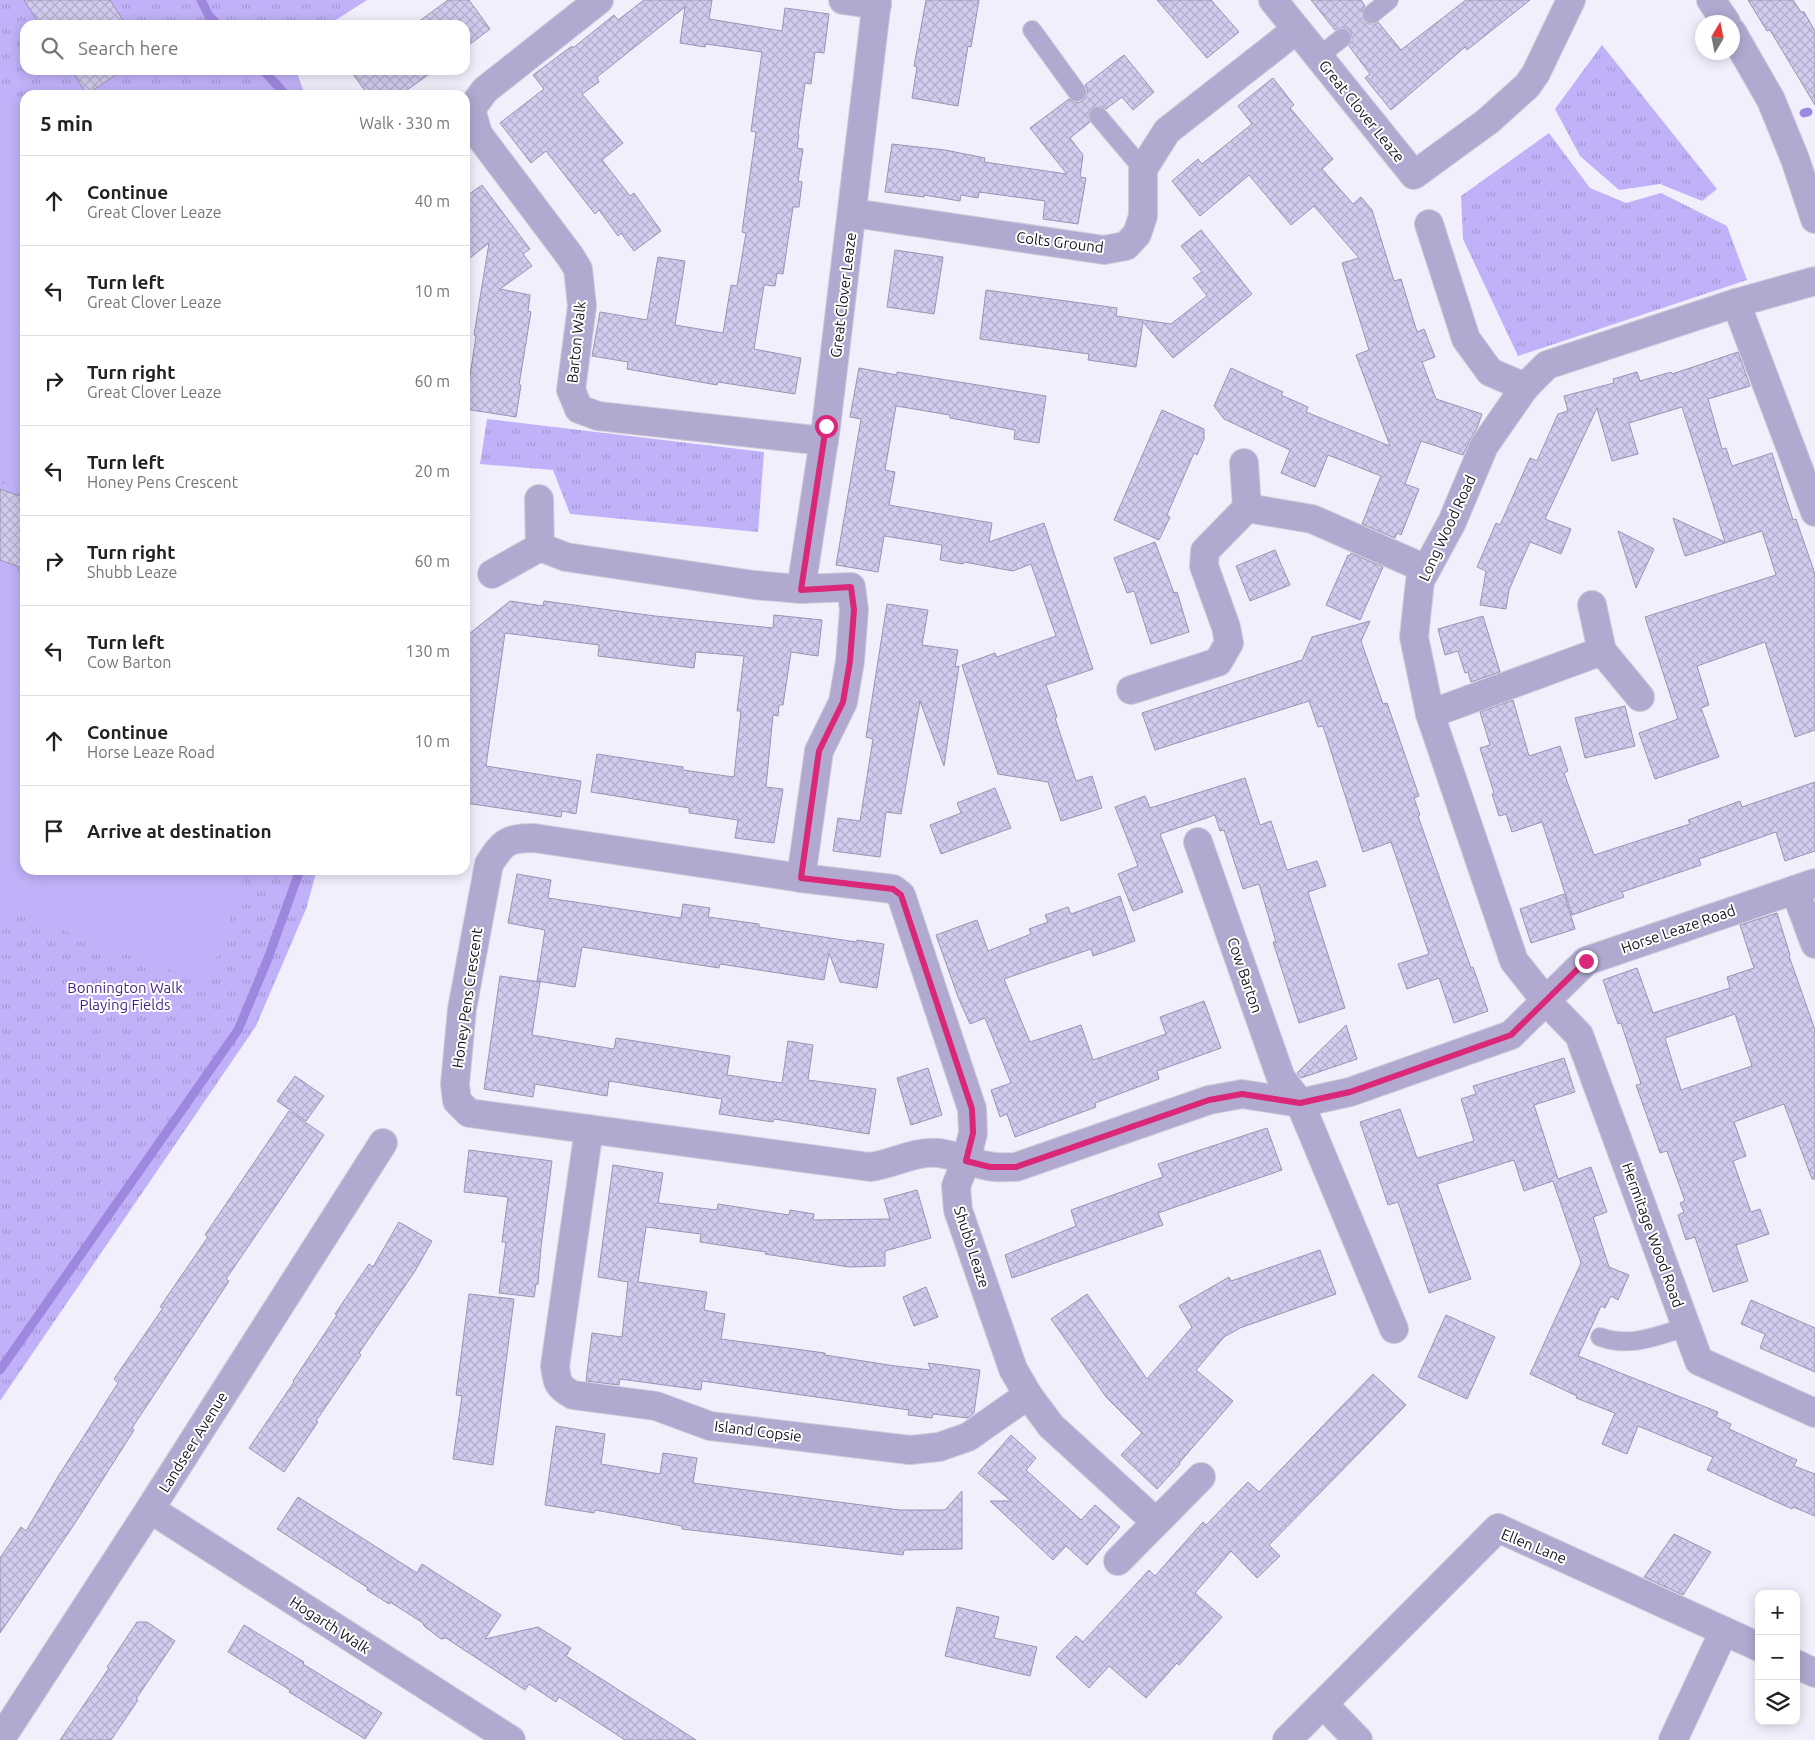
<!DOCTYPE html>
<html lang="en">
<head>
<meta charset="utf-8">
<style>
  body { margin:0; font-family:Ubuntu,sans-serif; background:#f2f2f2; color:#222 }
  .controls { position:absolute; right:15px; bottom:15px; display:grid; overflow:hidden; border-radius:10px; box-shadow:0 2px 12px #0003 }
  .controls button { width:45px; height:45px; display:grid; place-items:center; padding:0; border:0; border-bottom:1px solid #e0e0e0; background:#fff; color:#222; font:25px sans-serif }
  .compass { position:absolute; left:1695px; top:15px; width:45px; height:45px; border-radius:50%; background:#fff; box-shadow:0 2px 12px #0003; rotate:10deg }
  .stop { position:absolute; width:15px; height:15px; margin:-11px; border:4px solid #db2777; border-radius:50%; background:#fff }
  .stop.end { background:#db2777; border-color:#fff; box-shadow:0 1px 5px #0008 }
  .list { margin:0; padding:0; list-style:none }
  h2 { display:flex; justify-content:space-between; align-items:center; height:65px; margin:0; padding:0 20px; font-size:21px }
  h2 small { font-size:16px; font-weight:400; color:#767676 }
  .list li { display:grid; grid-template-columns:32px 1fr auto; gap:15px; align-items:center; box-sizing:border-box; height:90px; padding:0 20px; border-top:1px solid #e0e0e0 }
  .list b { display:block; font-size:19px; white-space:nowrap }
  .list p { margin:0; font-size:16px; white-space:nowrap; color:#767676 }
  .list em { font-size:16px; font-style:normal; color:#767676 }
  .icon { flex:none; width:28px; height:28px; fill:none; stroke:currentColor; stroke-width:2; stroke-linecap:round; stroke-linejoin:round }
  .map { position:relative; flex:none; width:1815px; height:1740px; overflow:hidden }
  .search { position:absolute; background:#fff; box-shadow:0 2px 12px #0003; left:20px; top:20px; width:450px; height:55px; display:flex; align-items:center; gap:12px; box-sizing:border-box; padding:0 18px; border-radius:15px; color:#767676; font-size:19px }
  .panel { position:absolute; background:#fff; box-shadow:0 2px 12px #0003; left:20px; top:90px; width:450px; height:785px; border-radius:15px }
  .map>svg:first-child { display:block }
  .grass { fill:url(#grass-tufts) }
  .pitch { fill:#c1b1f8 }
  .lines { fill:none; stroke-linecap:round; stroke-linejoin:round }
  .stream { stroke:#9e88df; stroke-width:9 }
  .building { fill:url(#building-cross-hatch); stroke:#9a94b4; fill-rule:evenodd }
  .service-casing { stroke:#cfccd9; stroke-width:20 }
  .minor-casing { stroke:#cfccd9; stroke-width:30 }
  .tertiary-casing { stroke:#cfccd9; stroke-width:30 }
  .service { stroke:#b1a9d0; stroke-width:18 }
  .minor { stroke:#b1a9d0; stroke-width:28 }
  .tertiary { stroke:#b1a9d0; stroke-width:28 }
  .route { stroke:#db2777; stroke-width:6 }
  .labels { text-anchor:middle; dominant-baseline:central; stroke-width:4; stroke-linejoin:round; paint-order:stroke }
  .street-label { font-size:15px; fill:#16131f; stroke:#fff }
  .park-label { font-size:15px; fill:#451f84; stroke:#fff }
</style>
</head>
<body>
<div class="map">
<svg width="1815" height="1740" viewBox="0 0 1815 1740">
  <defs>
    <pattern id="grass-tufts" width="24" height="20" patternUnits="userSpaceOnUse" patternTransform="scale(1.25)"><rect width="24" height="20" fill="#c1b1f8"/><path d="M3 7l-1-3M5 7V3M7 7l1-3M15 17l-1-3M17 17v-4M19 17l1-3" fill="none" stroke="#a597d4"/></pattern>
    <pattern id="building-cross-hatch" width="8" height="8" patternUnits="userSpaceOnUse" patternTransform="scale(1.25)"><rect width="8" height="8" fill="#d1cbed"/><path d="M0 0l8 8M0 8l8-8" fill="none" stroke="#b3adcb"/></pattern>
  </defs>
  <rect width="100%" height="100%" fill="#f2effd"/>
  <g class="grass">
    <path d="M0 0H367L328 25H25V70H296L305 95H25V870H317L306 909 256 1026 0 1401Z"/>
    <path d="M1602 45 1717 189 1702 201 1660 184 1619 190 1580 156 1555 109Z"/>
    <path d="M1549 133 1590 188 1626 203 1661 193 1727 226 1747 280 1518 356 1463 239 1461 196Z"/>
    <path d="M487 419 764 452 758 532 570 514 553 470 480 464Z"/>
  </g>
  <g class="pitch">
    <path d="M0 96 25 106V489L0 480Z"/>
    <path d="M0 570 25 579V870H248L207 983 0 908Z"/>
  </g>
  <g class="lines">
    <g class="stream">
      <path d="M201 0 209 16 218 25"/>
      <path d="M263 70 286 95"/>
      <path d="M1804 113 1808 112"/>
      <path d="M0 1370 238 1030 267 961 300 870"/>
    </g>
  </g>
  <g class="building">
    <path d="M24 0H110L126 25H40Z"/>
    <path d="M448 0H469L490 29 465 48V25H420L418 22Z"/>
    <path d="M644 0H712L709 19 782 31 785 8 829 14 824 53 815 52 811 84 805 83 798 134 799 135 797 148 803 149 798 181 802 182 799 207H793L783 274 777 273 775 286 764 285 754 349 801 358 795 394 718 382 717 385 627 369 628 362 592 356 600 312 647 320 658 257 685 261 675 325 723 333 731 285 737 286 746 233 742 232 756 132 751 131 762 52 706 44 705 47 680 43 685 7 597 77 599 82 582 94 623 143 602 160 630 196 634 193 661 231 634 251 621 233 618 236 599 210 595 214 546 151 531 163 500 123 544 89 533 75 572 46 573 48 614 15 618 20Z"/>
    <path d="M926 0H979L971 47 968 46 958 106 912 98 917 67 914 66Z"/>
    <path d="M1157 0H1211L1239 32 1207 58Z"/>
    <path d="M1311 0H1361L1365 6 1362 11 1364 20 1369 24 1378 22 1401 50 1466 0H1530L1467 50 1465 47 1391 110 1365 78 1370 74 1349 46 1352 41 1351 32 1345 28H1340L1335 30Z"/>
    <path d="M1748 0H1793L1801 12H1804L1815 31V105L1770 30 1767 31Z"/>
    <path d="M1124 55 1154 92 1133 110 1122 97 1106 109 1101 106 1092 108 1088 113 1090 122 1070 138 1083 155 1080 177 1086 178 1078 224 1043 219 1045 201 979 192 978 198 961 195 960 201 924 195V197L885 192 892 144 945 150 985 158 984 162 1067 174 1030 128 1069 99 1078 103 1084 100 1088 91 1085 85Z"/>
    <path d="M71 70H123L87 94Z"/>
    <path d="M350 70H435L400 95H368Z"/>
    <path d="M1273 78 1294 105 1290 108 1333 159 1322 169 1353 204 1361 197 1372 210 1394 281 1401 279 1417 332 1424 329 1435 357 1422 362 1436 399 1482 414 1477 428 1470 440 1463 455 1421 441 1405 484 1419 489 1401 535 1397 533 1395 538 1362 524 1381 476 1328 455 1315 487 1281 473 1290 450 1224 419 1214 406 1231 368 1283 392 1281 395 1308 407 1306 412 1390 446 1356 355 1369 350 1342 263 1359 258 1314 206 1291 225 1249 175 1200 216 1172 181 1198 159 1202 164 1252 124 1238 106Z"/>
    <path d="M482 185 530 249 523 254 532 266 500 289 530 295 528 311 531 312 519 385H521L516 417 465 409 476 336 474 335 489 243 465 262V197Z"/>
    <path d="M1201 230 1252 294 1173 358 1143 322 1136 367 1088 360 1089 354 980 339 986 290 1117 308 1116 316 1171 324 1207 296 1193 278 1202 272 1181 246Z"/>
    <path d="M895 250 943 257 934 314 887 307Z"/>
    <path d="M1738 352 1750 386 1708 399 1722 449 1726 448 1732 466 1772 453 1793 520 1796 519 1815 574V730L1795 737 1765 642 1697 666 1709 705 1701 708 1719 757 1655 779 1639 733 1678 719 1645 617 1776 575 1762 531 1685 556 1673 518 1725 542 1682 407 1629 423 1638 454 1612 461 1597 408 1545 519 1571 529 1561 554 1530 542 1509 590 1506 609 1480 605 1486 571 1477 567 1496 523 1500 525 1530 458 1537 461 1558 414 1568 411 1564 396 1614 383 1613 379 1637 372 1640 381 1671 372 1672 374Z"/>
    <path d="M859 368 897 375V372L1046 396 1039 443 1014 439 1015 430 950 418V415L896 406 885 470 895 472 889 505 992 523 989 542 1044 523 1093 669 1046 685 1057 717 1055 718 1076 781 1092 776 1102 808 1061 821 1048 782 998 774 962 665 995 653 997 657 1056 636 1031 564 1013 571 964 562 963 564 940 560 942 545 884 536 878 572 836 565 861 419 850 417Z"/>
    <path d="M1162 410 1204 429V439L1197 455 1194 453 1167 515 1170 517 1159 540 1114 520Z"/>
    <path d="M0 489 25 498V569L0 560Z"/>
    <path d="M1618 531 1654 549 1636 588Z"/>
    <path d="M1155 542 1174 593 1177 592 1189 632 1151 644 1134 591 1127 593 1114 558Z"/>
    <path d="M1275 550 1290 585 1250 601 1236 566Z"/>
    <path d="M1351 553 1383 567 1360 620 1326 605 1348 555 1350 556Z"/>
    <path d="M510 601 543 606 544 601 655 616 773 628 774 615 822 620 818 656 791 652 783 705H779L778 716 773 715 766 787 783 789 774 843 735 838 738 820 689 813V808L591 792 597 754 662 764 683 767V770L734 777 741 711H737L744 656 696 652 694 668 598 656 599 645 505 633 486 766 581 781 576 814 562 811 561 817 465 803V663L469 634Z"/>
    <path d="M887 604 928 610 922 645 958 650 955 667 959 666 944 766 920 701 901 814 886 812 880 857 833 851 838 818 860 821 873 739 866 737Z"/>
    <path d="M1483 616 1500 672 1471 682 1468 672 1465 673 1458 651 1445 655 1438 629Z"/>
    <path d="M1370 621 1361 641 1383 704 1387 703 1419 796 1414 798 1420 815 1418 816 1471 968 1473 967 1488 1011 1454 1023 1439 978 1407 989 1398 964 1429 954 1391 842 1363 852 1323 726 1318 727 1309 701 1155 750 1142 713 1302 660 1312 637Z"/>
    <path d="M1513 700 1529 756 1560 746 1568 771 1564 773 1594 855 1690 824 1688 820 1740 801 1742 807 1815 782V851L1785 861 1776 832 1699 859 1701 865 1622 892 1624 897 1572 915 1542 822 1512 832 1506 814 1499 816 1492 794 1494 793 1480 748 1490 745 1480 712Z"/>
    <path d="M1625 706 1635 746 1585 758 1575 718Z"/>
    <path d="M1245 778 1260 825 1271 821 1287 870 1317 861 1326 886 1308 892 1345 1008 1299 1023 1273 942H1276L1259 884 1243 889 1224 830 1220 831 1215 815 1160 834 1183 892 1133 911 1118 874 1138 866 1115 807 1145 796 1150 808Z"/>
    <path d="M995 788 1011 828 941 854 930 825 961 813 957 803Z"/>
    <path d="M517 874 551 880 548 898 681 918 683 904 710 908 708 917 759 924V927L856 942 857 940 884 944 877 988 840 982 829 953 824 980 720 964 719 968 582 947 575 987 537 981 545 930 508 923Z"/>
    <path d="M1564 894 1575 929 1531 943 1520 909Z"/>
    <path d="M1120 896 1135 941 1093 956 1091 949 1004 979 1030 1042 1081 1025 1093 1060 1166 1034 1160 1017 1204 1001 1221 1048 1157 1071 1159 1079 1095 1103 1096 1107 1015 1137 1007 1114 1000 1117 991 1090 1011 1083 985 1018 970 1024 958 997 936 935 977 920 988 951 1031 934 1029 929 1048 922 1045 915 1068 907 1071 914Z"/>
    <path d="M1777 913 1790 955 1789 956 1815 1030V1179H1812L1784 1104 1734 1122 1746 1156 1733 1161 1751 1212 1760 1209 1769 1234 1736 1245 1748 1281 1713 1292 1695 1237 1686 1240 1678 1215 1684 1212 1680 1203 1685 1201 1667 1151 1660 1153 1636 1085 1641 1084 1621 1023 1618 1024 1603 980 1637 968 1653 1013 1730 988 1727 977 1754 968 1740 925ZM1735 1014 1752 1066 1681 1090 1665 1038Z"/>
    <path d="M500 976 540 982 532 1035 614 1049 616 1038 730 1056 727 1075 782 1083 788 1041 813 1045 808 1080 876 1089 869 1134 774 1119 773 1122 719 1114 722 1099 609 1081 607 1096 535 1084 533 1097 484 1089Z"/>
    <path d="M1346 1025 1357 1059 1301 1078 1297 1073Z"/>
    <path d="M1564 1058 1575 1092 1534 1105 1558 1179 1591 1167 1607 1212 1593 1217 1609 1267 1629 1275 1618 1300 1611 1296 1605 1308 1601 1306 1578 1356 1718 1412 1716 1417 1731 1424 1729 1429 1797 1460 1794 1466 1815 1474V1516L1793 1507 1792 1509 1707 1470 1713 1457 1638 1426 1627 1454 1602 1444 1615 1413 1576 1398 1577 1396 1530 1374 1581 1263 1553 1181 1524 1191 1514 1160 1437 1184 1471 1279 1429 1293 1398 1202 1388 1205 1360 1122 1400 1109 1417 1158 1474 1141 1461 1099 1476 1094 1473 1086Z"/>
    <path d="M928 1068 942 1115 911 1125 897 1078Z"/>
    <path d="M295 1076 324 1096 306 1121 277 1101Z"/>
    <path d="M289 1111 324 1135 226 1279 229 1281 132 1428 134 1430 75 1523 0 1633V1558L21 1527 26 1531 59 1475 118 1383 114 1379 163 1308 160 1307 208 1237 205 1235Z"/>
    <path d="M1267 1128 1282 1170 1158 1213 1163 1225 1012 1278 1005 1255 1076 1226 1071 1210 1163 1177 1158 1164Z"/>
    <path d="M469 1150 552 1161 541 1247 538 1284H536L534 1297 499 1293 506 1242H502L508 1197 464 1192Z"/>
    <path d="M613 1165 663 1173 658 1203 717 1210 718 1204 789 1215 790 1210 814 1214 813 1220 890 1219 884 1199 917 1190 931 1238 885 1251V1266L849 1267 765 1254 766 1252 700 1242 701 1234 646 1227 638 1282 707 1292 704 1310 725 1314 721 1339 825 1353V1355L895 1366 931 1370 928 1363 980 1370 974 1413 968 1418 933 1414 932 1418 908 1415 909 1410 702 1381 701 1390 620 1379 619 1385 586 1381 592 1333 622 1337 628 1282 598 1277Z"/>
    <path d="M399 1222 432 1241 415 1271 359 1353 361 1355 316 1421 318 1422 284 1472 249 1448 294 1382 293 1381 337 1315 335 1314 369 1264 373 1267Z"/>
    <path d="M1320 1250 1336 1294 1240 1328 1224 1337 1196 1370 1233 1401 1179 1463 1180 1464 1157 1489 1121 1455 1142 1433 1106 1397 1051 1319 1087 1294 1147 1379 1192 1327 1179 1306 1229 1277 1231 1281Z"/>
    <path d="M926 1287 938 1317 914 1326 903 1297Z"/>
    <path d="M469 1294 514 1299 493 1465 453 1459 462 1396 456 1395Z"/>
    <path d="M1751 1300 1815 1328V1372L1760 1348 1765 1334 1741 1324Z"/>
    <path d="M1446 1315 1495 1337 1467 1399 1418 1377Z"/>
    <path d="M1373 1374 1406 1405 1269 1545 1280 1556 1257 1578 1231 1551 1195 1593 1222 1617 1179 1665 1177 1663 1146 1698 1109 1666 1089 1688 1056 1657 1076 1636 1083 1642 1149 1570 1155 1576 1203 1522 1206 1525 1248 1482 1259 1492Z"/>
    <path d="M556 1426 605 1434 601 1464 660 1474 663 1453 697 1458 693 1483 900 1510H945L962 1491V1549L904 1550 903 1555 682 1529V1526L595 1510 594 1513 545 1505Z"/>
    <path d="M1011 1435 1036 1458 1026 1470 1081 1520 1095 1505 1120 1527 1087 1565 1066 1546 1053 1560 990 1501H1011L978 1473Z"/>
    <path d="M298 1497 417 1573 422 1564 501 1615 485 1639 538 1627 571 1648 566 1656 696 1740H625L559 1697 556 1702 529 1684 525 1690 446 1638 441 1639 424 1626 423 1623 390 1602 389 1604 367 1590 368 1588 277 1529Z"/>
    <path d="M1674 1534 1711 1552 1683 1595 1644 1577Z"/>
    <path d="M957 1607 999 1617 994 1638 1037 1647 1030 1676 945 1656Z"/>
    <path d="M137 1622H147L175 1641 136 1699 138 1700 111 1740H60L109 1668 107 1667Z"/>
    <path d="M244 1625 304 1662 303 1664 382 1713 365 1739 289 1692 290 1690 228 1652Z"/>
  </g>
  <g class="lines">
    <defs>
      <g id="service">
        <path d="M1372 14 1389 0"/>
        <path d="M1032 30 1077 92"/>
        <path d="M1318 57 1342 38"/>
        <path d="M1098 116 1143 169"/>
        <path d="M1600 1337C1631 1348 1656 1336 1687 1327"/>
      </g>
      <g id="minor">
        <path d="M599 0 485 90 471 109 478 134 570 256 578 269 582 306 571 390 579 409 598 416 824 441"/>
        <path d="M843 0 877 5"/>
        <path d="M1273 0 1414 175 1488 121 1527 86 1536 73 1571 0"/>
        <path d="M853 213 1104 250 1126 246 1137 234 1143 216V169L1167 131 1296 30"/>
        <path d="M1429 224 1466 339 1490 372 1525 387"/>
        <path d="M1815 281 1736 303 1547 365 1525 387 1484 446 1452 522 1420 581 1414 637 1430 714 1514 961 1545 1000 1579 1035 1699 1361 1815 1413"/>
        <path d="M1736 303 1815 512"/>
        <path d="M539 499 540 547 566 557 754 585 801 589"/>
        <path d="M1247 508 1312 519 1426 569"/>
        <path d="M492 574 540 547"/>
        <path d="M1592 605 1602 651 1640 697"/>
        <path d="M1131 690 1218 662 1229 643 1226 627 1204 566 1205 551 1247 508 1244 463"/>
        <path d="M1430 714 1602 651"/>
        <path d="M1198 842 1281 1078 1300 1103 1394 1329"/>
        <path d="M801 878 819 751 843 702 850 661 854 610 851 587 801 589 826 427 877 0"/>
        <path d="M1795 890 1815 944"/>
        <path d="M589 1129 555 1366C557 1383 558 1387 573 1395L656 1406 710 1426 910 1450 939 1447 968 1437 1028 1395"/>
        <path d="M150 1509 511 1740"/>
        <path d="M1156 1522 1051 1426 1028 1395 1013 1369 958 1210 956 1186 966 1161 973 1133 972 1109 901 895 893 889 801 878 534 838C507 838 503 842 489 864L462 1009 455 1084 457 1101 469 1113 870 1167C894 1164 913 1151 939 1153 955 1155 972 1163 988 1166 997 1168 1007 1167 1016 1167L1209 1100 1242 1094 1300 1103 1350 1092 1511 1035 1586 961 1815 883"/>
        <path d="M1118 1561 1201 1477"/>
        <path d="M1796 1664 1815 1673"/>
        <path d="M1323 1704 1358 1740"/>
        <path d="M0 1740 150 1509 383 1143"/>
        <path d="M1287 1740 1498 1528 1759 1647"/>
        <path d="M1673 1740 1724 1631"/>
      </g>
      <g id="tertiary">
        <path d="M1711 0 1726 22"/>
        <path d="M1732 32 1771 100 1795 159 1815 219"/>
      </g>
    </defs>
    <use href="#service" class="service-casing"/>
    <use href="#minor" class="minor-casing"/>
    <use href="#tertiary" class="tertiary-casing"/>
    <use href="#service" class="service"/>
    <use href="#minor" class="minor"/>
    <use href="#tertiary" class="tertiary"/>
  </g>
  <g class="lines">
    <path class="route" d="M826 426 801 590 851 587 854 610 850 661 843 702 819 751 801 878 893 889 901 895 972 1109 973 1133 966 1161 990 1167H1016L1209 1100 1242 1094 1300 1103 1350 1092 1511 1035 1586 961"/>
  </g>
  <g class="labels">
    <g class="street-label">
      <text transform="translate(1362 111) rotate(51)">Great Clover Leaze</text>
      <text transform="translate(1060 242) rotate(7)">Colts Ground</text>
      <text transform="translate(843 295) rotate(-83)">Great Clover Leaze</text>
      <text transform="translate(576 342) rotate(-84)">Barton Walk</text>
      <text transform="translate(1447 528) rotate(-65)">Long Wood Road</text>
      <text transform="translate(1678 929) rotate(-19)">Horse Leaze Road</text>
      <text transform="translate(1245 975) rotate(71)">Cow Barton</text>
      <text transform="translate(467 998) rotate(-82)">Honey Pens Crescent</text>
      <text transform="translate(1653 1235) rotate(70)">Hermitage Wood Road</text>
      <text transform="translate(972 1247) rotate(72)">Shubb Leaze</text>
      <text transform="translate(758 1431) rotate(7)">Island Copsie</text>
      <text transform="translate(193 1442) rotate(-58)">Landseer Avenue</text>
      <text transform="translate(1534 1546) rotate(22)">Ellen Lane</text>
      <text transform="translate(330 1625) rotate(33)">Hogarth Walk</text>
    </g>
    <g class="park-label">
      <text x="125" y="987">Bonnington Walk<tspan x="125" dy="17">Playing Fields</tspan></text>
    </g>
  </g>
</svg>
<div class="controls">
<button>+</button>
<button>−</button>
<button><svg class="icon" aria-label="layers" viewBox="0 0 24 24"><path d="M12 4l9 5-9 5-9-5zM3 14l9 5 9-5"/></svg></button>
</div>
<svg class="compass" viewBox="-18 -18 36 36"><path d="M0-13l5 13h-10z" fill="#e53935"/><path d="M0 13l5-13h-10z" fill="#767676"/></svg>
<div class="stop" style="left:826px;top:426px"></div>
<div class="stop end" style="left:1586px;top:961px"></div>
<div class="search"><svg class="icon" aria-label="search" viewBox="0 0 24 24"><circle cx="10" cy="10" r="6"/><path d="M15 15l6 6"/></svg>Search here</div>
<section class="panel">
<h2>5 min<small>Walk · 330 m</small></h2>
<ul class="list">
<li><svg class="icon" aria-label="ahead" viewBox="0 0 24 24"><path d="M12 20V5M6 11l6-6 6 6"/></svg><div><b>Continue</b><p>Great Clover Leaze</p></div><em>40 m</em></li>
<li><svg class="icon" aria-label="left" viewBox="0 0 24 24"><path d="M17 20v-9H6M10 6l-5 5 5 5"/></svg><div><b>Turn left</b><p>Great Clover Leaze</p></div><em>10 m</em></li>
<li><svg class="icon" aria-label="right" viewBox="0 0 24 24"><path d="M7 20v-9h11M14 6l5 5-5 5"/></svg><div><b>Turn right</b><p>Great Clover Leaze</p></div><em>60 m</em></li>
<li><svg class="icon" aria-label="left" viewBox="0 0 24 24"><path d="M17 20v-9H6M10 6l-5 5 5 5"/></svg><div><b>Turn left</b><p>Honey Pens Crescent</p></div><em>20 m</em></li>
<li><svg class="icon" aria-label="right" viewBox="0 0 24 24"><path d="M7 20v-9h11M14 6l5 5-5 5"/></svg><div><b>Turn right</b><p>Shubb Leaze</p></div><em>60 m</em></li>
<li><svg class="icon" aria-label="left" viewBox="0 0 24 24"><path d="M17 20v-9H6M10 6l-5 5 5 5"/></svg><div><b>Turn left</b><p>Cow Barton</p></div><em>130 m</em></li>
<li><svg class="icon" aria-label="ahead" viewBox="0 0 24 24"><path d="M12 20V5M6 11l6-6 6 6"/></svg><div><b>Continue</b><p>Horse Leaze Road</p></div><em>10 m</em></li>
<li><svg class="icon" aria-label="arrive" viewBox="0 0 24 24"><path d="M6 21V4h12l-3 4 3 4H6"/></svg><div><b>Arrive at destination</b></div></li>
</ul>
</section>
</div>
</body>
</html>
